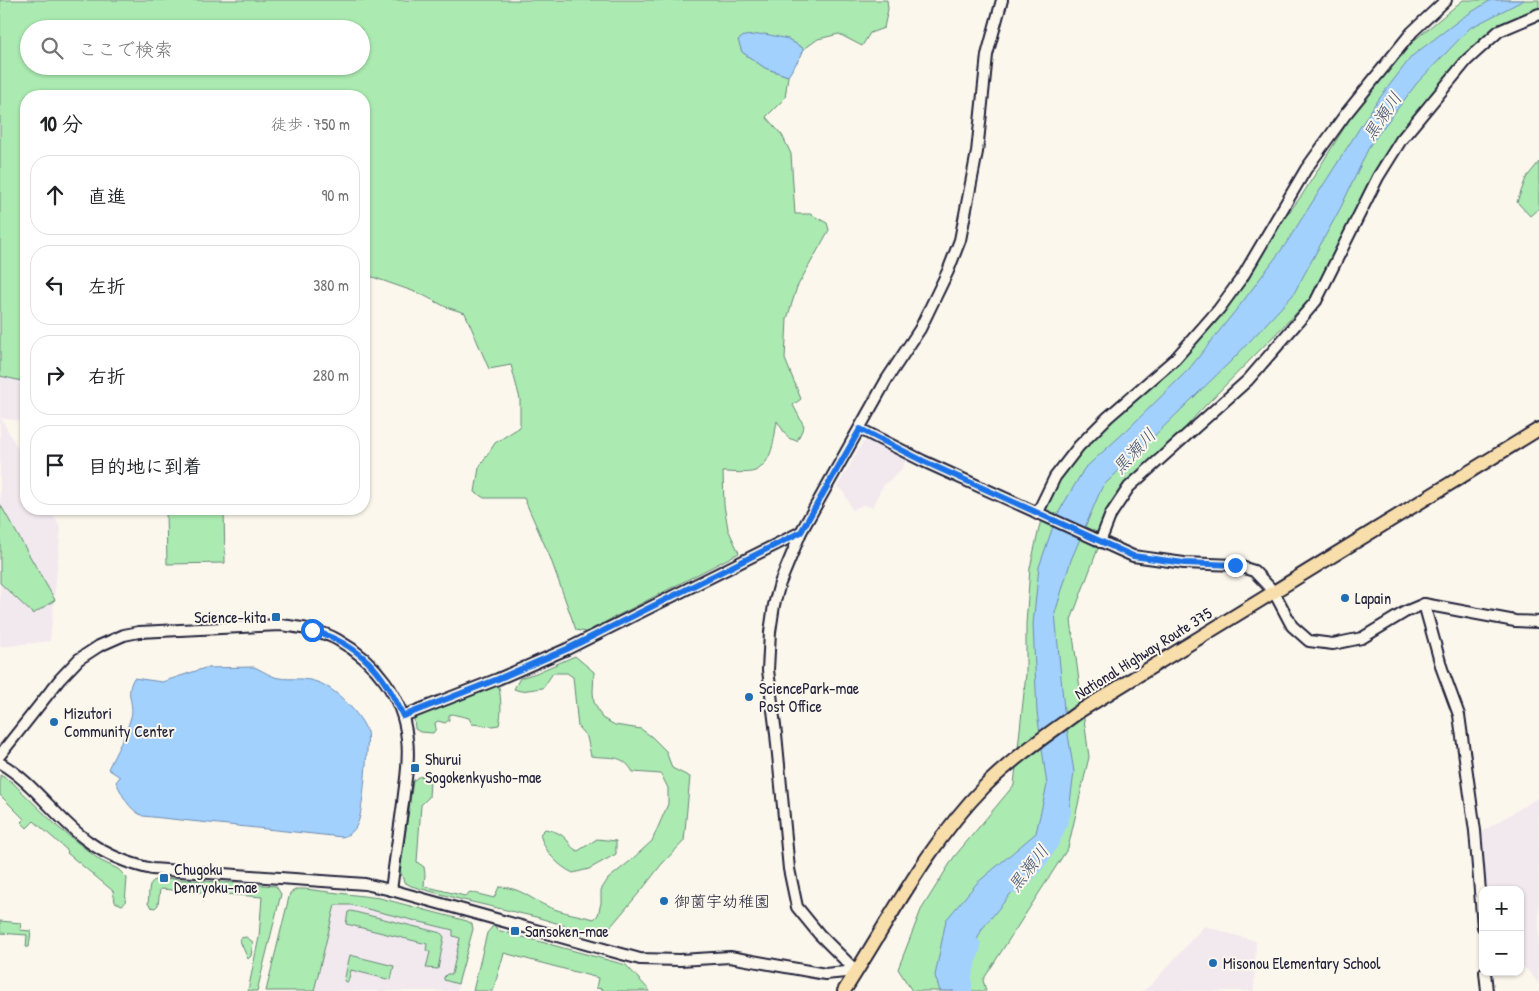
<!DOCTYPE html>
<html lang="ja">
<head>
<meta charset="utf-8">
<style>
  body { margin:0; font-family:"Patrick Hand","Klee One",sans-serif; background:#f6f6f6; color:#202124 }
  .controls { position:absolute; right:15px; bottom:15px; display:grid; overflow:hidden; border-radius:10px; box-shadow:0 1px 4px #0004 }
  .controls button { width:45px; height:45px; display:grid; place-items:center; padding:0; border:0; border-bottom:1px solid #e0e0e0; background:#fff; color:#202124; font:25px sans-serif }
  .stop { position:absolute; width:15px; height:15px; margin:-11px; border:4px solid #1a73e8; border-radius:50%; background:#fff }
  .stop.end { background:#1a73e8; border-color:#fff; box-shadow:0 1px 5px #0008 }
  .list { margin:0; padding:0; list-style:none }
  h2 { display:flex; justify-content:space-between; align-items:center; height:65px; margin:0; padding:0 20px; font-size:21px }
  h2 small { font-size:16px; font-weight:400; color:#757577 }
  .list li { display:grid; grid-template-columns:32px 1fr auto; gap:15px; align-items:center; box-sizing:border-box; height:80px; margin:0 10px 10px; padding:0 10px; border:1px solid #e0e0e0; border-radius:20px }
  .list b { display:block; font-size:19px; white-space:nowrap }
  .list em { font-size:16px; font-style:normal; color:#757577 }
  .icon { flex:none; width:28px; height:28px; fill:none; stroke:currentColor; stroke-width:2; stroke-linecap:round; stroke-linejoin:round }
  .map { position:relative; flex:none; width:1539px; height:991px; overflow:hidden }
  .search { position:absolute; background:#fff; box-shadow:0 1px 4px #0004; left:20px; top:20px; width:350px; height:55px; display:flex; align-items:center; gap:12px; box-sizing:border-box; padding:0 18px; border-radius:28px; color:#757577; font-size:19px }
  .panel { position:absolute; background:#fff; box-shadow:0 1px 4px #0004; left:20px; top:90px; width:350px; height:425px; border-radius:20px }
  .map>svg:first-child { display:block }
  .built { fill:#f2e9ef }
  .green { fill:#abeab1; stroke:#668676; fill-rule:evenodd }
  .water { fill:#a2d1fe; stroke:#6f8bb0 }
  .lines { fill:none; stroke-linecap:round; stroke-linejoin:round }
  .river { stroke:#a2d1fe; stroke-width:18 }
  .tertiary-casing { stroke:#22223b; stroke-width:14 }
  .trunk-casing { stroke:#22223b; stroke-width:16 }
  .tertiary { stroke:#fbf7ec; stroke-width:10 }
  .trunk { stroke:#f8deab; stroke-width:12 }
  .route { stroke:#1a73e8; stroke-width:6 }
  .poi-dot { fill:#1f6fb2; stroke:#fbf7ec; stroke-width:2 }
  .labels { text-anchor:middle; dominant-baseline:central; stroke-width:4; stroke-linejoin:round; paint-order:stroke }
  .poi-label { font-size:16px; fill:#22223b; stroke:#fbf7ec; text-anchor:start }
  .street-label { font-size:16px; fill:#22223b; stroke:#fbf7ec }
  .water-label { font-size:18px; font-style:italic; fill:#485776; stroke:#fbf7ec }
</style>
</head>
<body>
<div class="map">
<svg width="1539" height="991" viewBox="0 0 1539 991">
  <rect width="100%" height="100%" fill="#fbf7ec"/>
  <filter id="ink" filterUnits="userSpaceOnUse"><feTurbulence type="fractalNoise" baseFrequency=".02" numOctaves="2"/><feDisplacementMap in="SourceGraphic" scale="10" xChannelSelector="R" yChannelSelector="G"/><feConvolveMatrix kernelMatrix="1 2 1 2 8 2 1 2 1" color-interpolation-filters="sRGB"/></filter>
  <g filter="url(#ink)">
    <g class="built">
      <path d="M0 0 29 66 26 96V422L1 418 26 464V509H50L61 529 50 641 0 647Z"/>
      <path d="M871 441 907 459 901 470 883 486 872 507 863 505 852 510 843 491 837 487 863 442Z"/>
      <path d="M1539 797V984L1530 973 1520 964V890H1486L1482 836 1483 831Z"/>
      <path d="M297 889H305L380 898 467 921 472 924 473 929 457 991H266L290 893Z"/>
      <path d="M1204 926 1256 941 1254 991H1142L1151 985Z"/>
    </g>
    <g class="green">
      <path d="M0 0H887L888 9 884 28 870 33 862 46 839 34 818 39 804 49 788 39 739 40 742 52 765 68 788 76 785 98 766 117 782 135 791 154 795 214H810L827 223 829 230 797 287 787 319 785 359 801 399 793 405 804 426 797 441 788 438 777 421C774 438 773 463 755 471 747 474 732 472 723 472L724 505 728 529 739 553 586 632 576 630 550 557 524 498H484L475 492 479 468 495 443 520 427V399L511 365 489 369 465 313 446 307 421 294 364 274V96H26V382L0 376ZM29 29H361V66H29Z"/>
      <path d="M1463 0H1539V11L1496 29 1378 177 1316 293 1199 412 1111 514 1071 620 1089 757 1068 848 983 980 986 991H912L898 969 921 910 954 857 1014 785 1026 674V624L1030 568 1047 493 1108 417 1204 326 1302 195 1383 66Z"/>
      <path d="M1539 162V208L1530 216 1517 202 1526 178Z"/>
      <path d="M0 504 55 600 33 614 0 583Z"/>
      <path d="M166 509H224L225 563 167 564Z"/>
      <path d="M575 656 594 672 593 692 594 702 602 718 615 725 641 729 652 737 666 751 672 768 690 777 684 841 661 865 644 887 612 925 601 933H590L536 917 459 899 411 886 404 882 400 870 413 781 418 777 427 776 430 782 429 797 421 805 417 862 424 867 425 874 424 886 465 896 470 892 494 898 499 887C521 887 531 900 549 907 563 913 579 915 594 919L598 915 601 903V890L608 879 629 862 652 841 668 804V788L661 774 633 772C622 753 610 759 591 756L587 737 578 727 573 677 567 673H553L543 688 520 691 514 689 520 678 536 673Z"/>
      <path d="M494 686 499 687C501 699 502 713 499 725L492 726 472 724 469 718 452 714 449 715V720L445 723 438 721 435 723 436 729 433 733 420 732 415 729 414 718Z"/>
      <path d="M0 775 12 782 59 828 101 861 118 869 127 878 125 903 122 905 115 902 113 891 67 853 68 851 34 821 27 828 21 822 24 819 0 795Z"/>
      <path d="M545 829C554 831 561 833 567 840 572 846 570 847 578 851L597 839 616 841V854L589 869 573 873C558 866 544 851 540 834Z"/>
      <path d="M163 878 276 886 281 894 257 991H248L259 937 262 897 160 889 158 905 155 908 151 907 148 904C150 890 146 879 163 878Z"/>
      <path d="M297 889H305L380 898 467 921 472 924 473 929 458 984 444 980V977L447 974H452L460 938 453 936V930L351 905H335L314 991H266L290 893Z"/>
      <path d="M351 911 441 933 444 937 438 969 426 968 430 952 426 950 427 944 346 924 348 912Z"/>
      <path d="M0 921 21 923 20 930 31 931 29 947H26L27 935 0 933Z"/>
      <path d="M493 926 497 928V930L626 965 650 991H602L603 989 596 988 598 978 504 953 493 991H473L487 933Z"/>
      <path d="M246 937 253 942 251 956 248 959 240 941 241 938Z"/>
      <path d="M350 955 394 966 391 980 351 970 348 982 344 981Z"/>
    </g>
    <g class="water">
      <path d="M1491 0H1524L1470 28 1417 83 1370 145 1341 207 1293 295 1235 357 1102 487 1071 560 1055 613 1064 710 1074 772 1069 810 1035 864 982 929 957 984 960 991H940L935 976 946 920 977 883 1036 833 1047 785 1037 712 1033 624 1039 567 1057 515 1084 469 1128 429 1189 369 1244 300 1285 245 1375 104 1412 56 1462 18Z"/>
      <path d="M765 34 788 39 804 49 801 56 788 76 765 68 742 52 738 40 744 36Z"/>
      <path d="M254 667C262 670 271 677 279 678 291 680 304 677 317 682 334 687 361 714 367 732 369 737 364 788 363 797 360 813 361 832 342 837L143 816C128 809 123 796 116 782L120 777 108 769C116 752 126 735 131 717 135 702 124 695 134 678L162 682 205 668Z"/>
    </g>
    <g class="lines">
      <g class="river">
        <path d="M1016 885C1039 861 1053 843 1062 811"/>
        <path d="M963 991V975L972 946"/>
      </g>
      <defs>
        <g id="tertiary">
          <path d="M860 429 923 461 1133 556 1184 563 1235 565 1254 571 1274 592 1292 626 1309 641 1333 644 1362 638 1405 612 1424 604 1515 621 1539 622"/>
          <path d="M1037 514 1055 477 1079 446 1108 417 1175 359 1219 309 1243 276 1306 169 1345 115 1412 32 1446 0"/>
          <path d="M1100 542 1111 514 1129 487 1248 380 1316 301 1378 177 1401 140 1467 60 1499 31 1539 14"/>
          <path d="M1424 604 1442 669 1459 715 1475 831 1483 927"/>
          <path d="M403 716 498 679 567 649 801 532"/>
          <path d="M0 755 60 679 79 659 99 646 124 635 139 632 280 625C299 627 321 630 338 640 375 661 403 696 407 739 410 760 405 782 403 803 399 832 395 861 391 890"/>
          <path d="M0 763C35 783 56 819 89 842 108 856 130 864 152 869L365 884 391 890 640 959 680 960 730 957 825 974 856 971"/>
          <path d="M856 971 819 934 797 907 789 869 776 734 768 670 770 632 774 605 780 583 801 532 887 379 920 329 948 271 960 240 977 152 987 55 1002 0"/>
          <path d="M1485 972 1487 991"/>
        </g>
        <path id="trunk" d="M844 991C888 923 927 845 984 787 1013 758 1047 735 1080 711L1539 429"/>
      </defs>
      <use href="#tertiary" class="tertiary-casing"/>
      <use href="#trunk" class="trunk-casing"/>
      <use href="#tertiary" class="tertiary"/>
      <use href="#trunk" class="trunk"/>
    </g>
  </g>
  <g class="lines" filter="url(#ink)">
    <path class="route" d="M312 630C360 645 383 671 403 716L498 679 567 649 801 532 860 429 923 461 1133 556 1184 563 1235 565"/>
  </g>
  <g class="poi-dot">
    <circle cx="1345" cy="598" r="5"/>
    <rect x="271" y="612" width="10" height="10" rx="2.5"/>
    <circle cx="749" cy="697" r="5"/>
    <circle cx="54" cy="722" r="5"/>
    <rect x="410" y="763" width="10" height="10" rx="2.5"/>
    <rect x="159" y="873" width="10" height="10" rx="2.5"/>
    <circle cx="664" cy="901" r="5"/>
    <rect x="510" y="926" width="10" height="10" rx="2.5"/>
    <circle cx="1213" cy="963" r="5"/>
  </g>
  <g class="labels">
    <g class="poi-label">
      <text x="1355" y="598">Lapain</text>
      <text x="266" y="617" text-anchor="end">Science-kita</text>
      <text x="759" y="688">SciencePark-mae<tspan x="759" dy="18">Post Office</tspan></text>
      <text x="64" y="713">Mizutori<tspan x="64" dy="18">Community Center</tspan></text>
      <text x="425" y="759">Shurui<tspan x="425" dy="18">Sogokenkyusho-mae</tspan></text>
      <text x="174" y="869">Chugoku<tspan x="174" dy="18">Denryoku-mae</tspan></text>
      <text x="674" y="901">御薗宇幼稚園</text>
      <text x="525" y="931">Sansoken-mae</text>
      <text x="1223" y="963">Misonou Elementary School</text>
    </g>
    <g class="street-label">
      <text transform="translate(1143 653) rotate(-32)">National Highway Route 375</text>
    </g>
    <g class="water-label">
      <text transform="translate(1382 116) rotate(-56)">黒瀬川</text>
      <text transform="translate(1134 451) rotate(-47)">黒瀬川</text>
      <text transform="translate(1028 868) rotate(-52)">黒瀬川</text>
    </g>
  </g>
</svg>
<div class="controls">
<button>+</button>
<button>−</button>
</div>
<div class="stop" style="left:312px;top:630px"></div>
<div class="stop end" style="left:1235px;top:565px"></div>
<div class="search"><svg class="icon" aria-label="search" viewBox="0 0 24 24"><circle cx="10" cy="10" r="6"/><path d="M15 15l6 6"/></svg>ここで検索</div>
<section class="panel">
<h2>10 分<small>徒歩 · 750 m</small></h2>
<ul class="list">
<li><svg class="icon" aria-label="ahead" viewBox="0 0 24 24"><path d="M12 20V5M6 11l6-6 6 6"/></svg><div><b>直進</b></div><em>90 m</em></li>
<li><svg class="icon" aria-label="left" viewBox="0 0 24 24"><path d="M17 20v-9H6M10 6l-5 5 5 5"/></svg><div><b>左折</b></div><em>380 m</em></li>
<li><svg class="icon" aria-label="right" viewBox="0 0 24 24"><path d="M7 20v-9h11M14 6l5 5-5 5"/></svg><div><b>右折</b></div><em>280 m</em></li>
<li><svg class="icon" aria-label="arrive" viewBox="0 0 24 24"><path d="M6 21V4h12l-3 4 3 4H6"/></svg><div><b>目的地に到着</b></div></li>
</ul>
</section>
</div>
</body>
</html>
